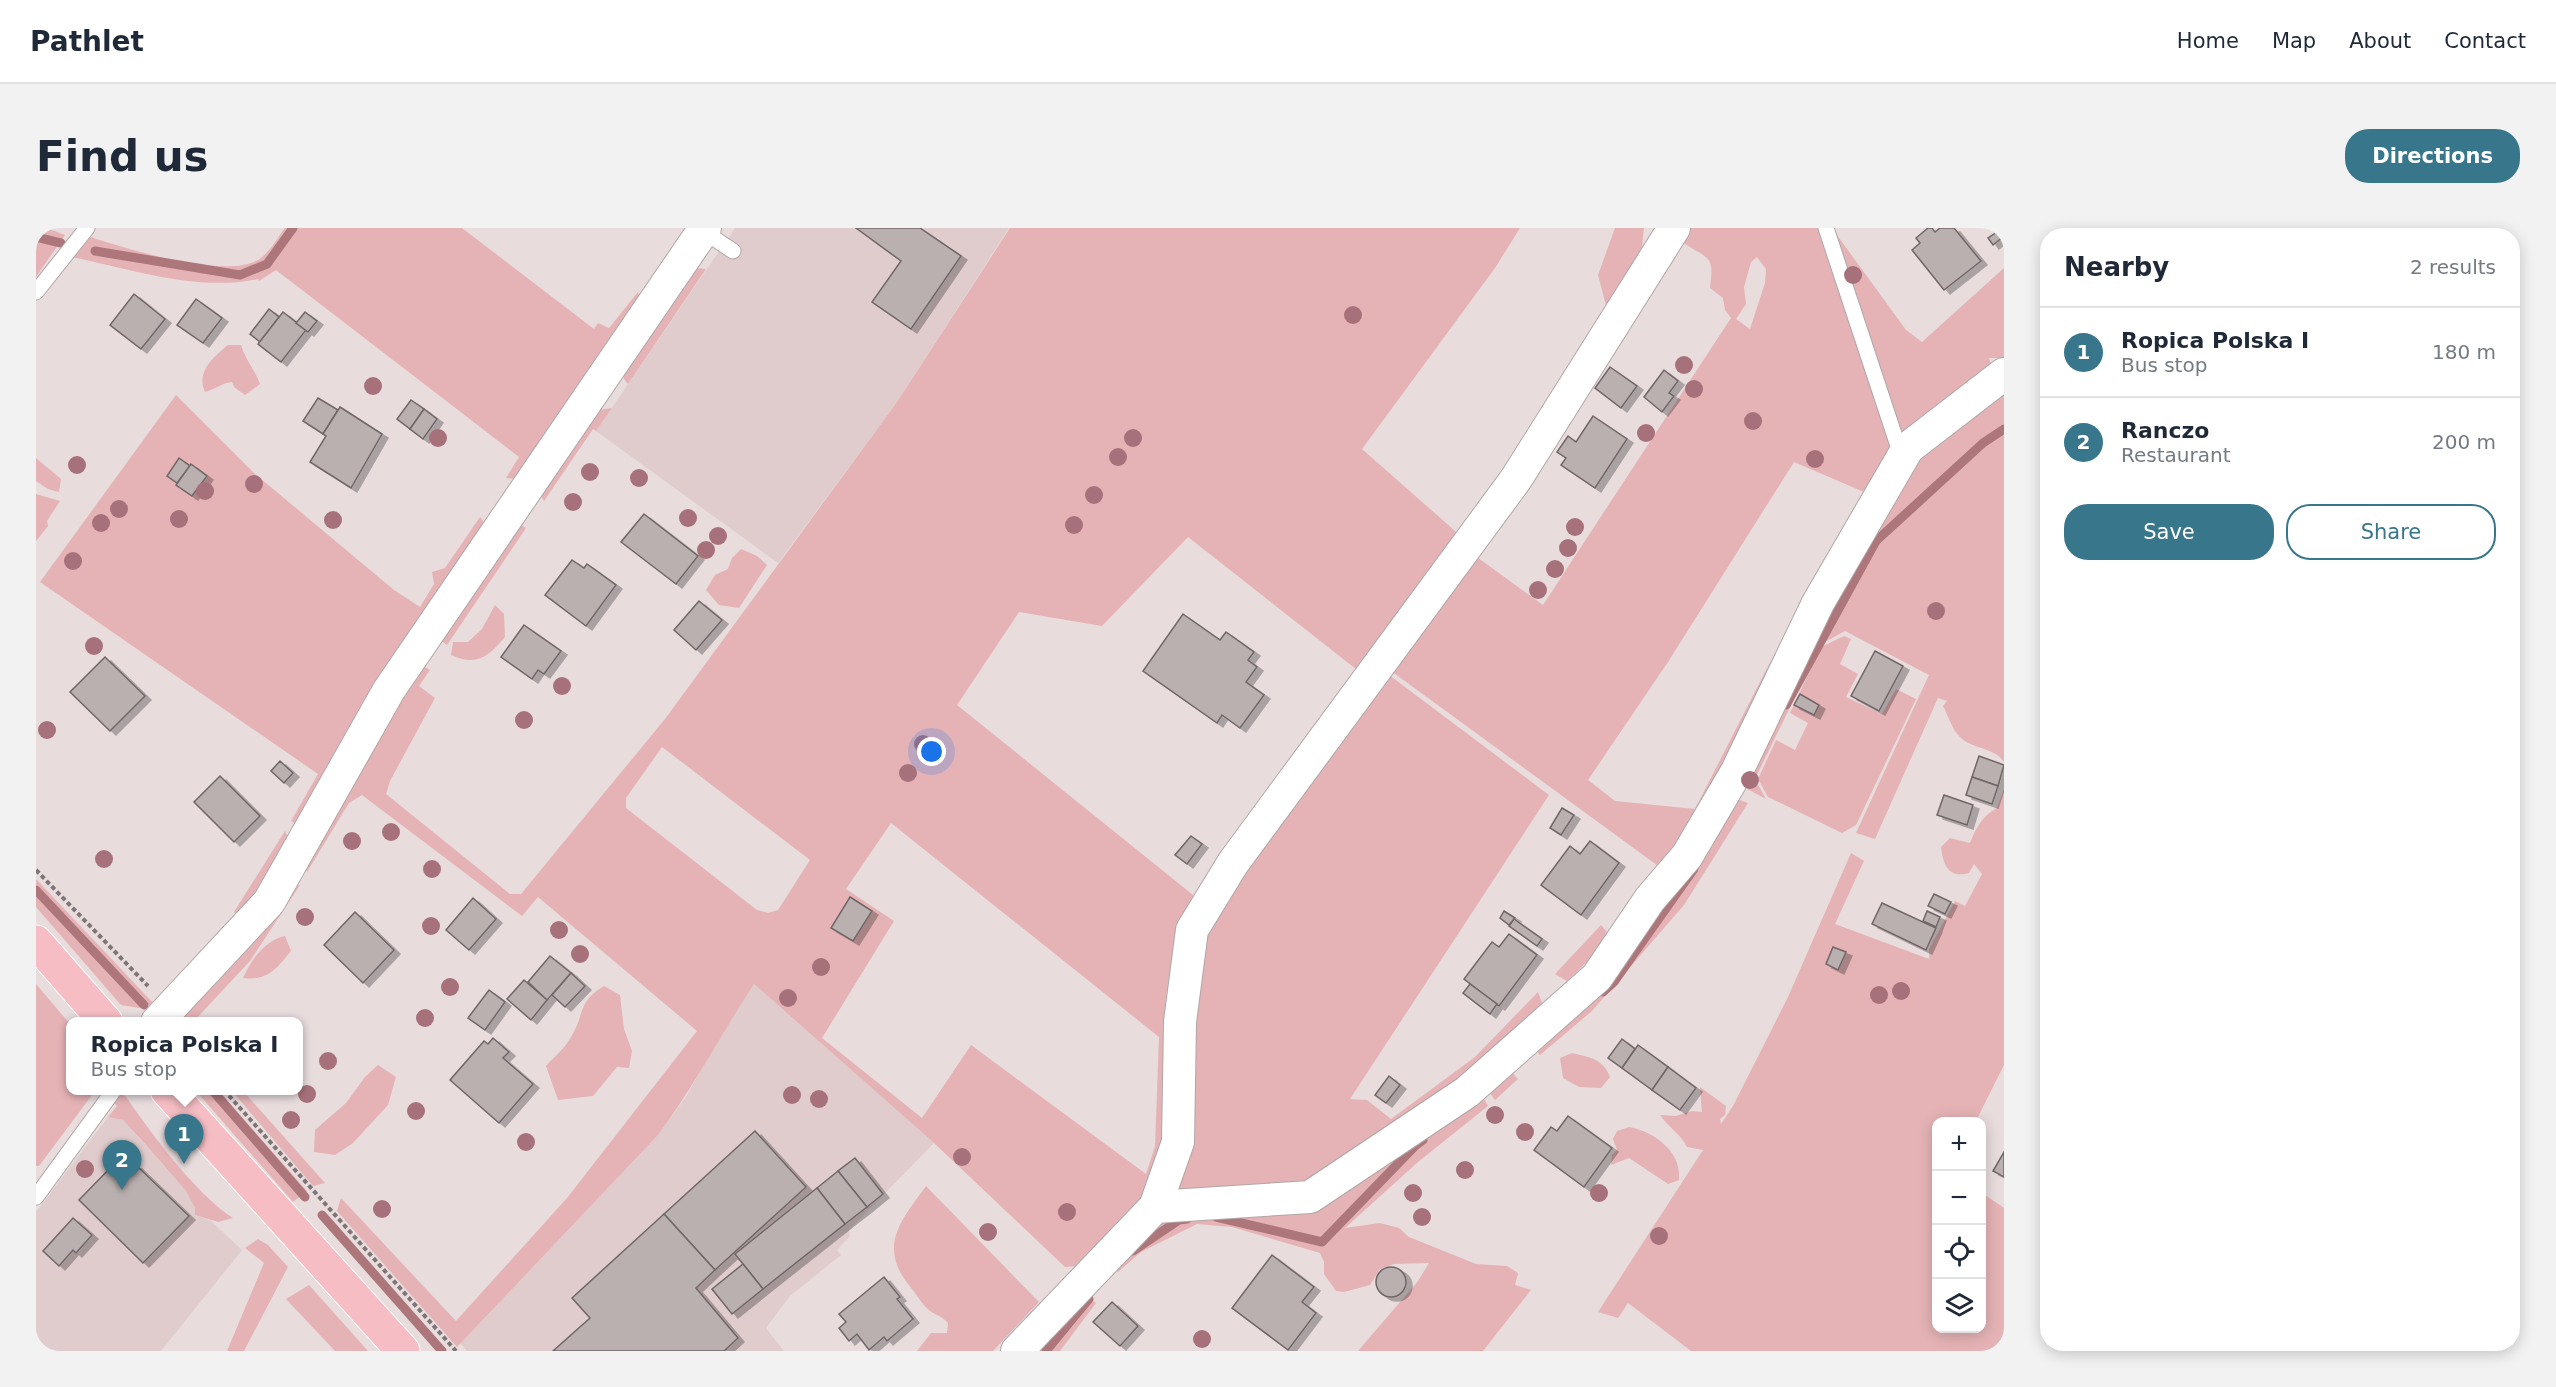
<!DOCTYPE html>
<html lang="en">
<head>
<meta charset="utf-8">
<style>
  body { margin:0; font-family:"DejaVu Sans",sans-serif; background:#f2f2f3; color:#1f2937 }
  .controls { position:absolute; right:18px; bottom:18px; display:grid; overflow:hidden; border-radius:12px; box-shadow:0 3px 15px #0003 }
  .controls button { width:54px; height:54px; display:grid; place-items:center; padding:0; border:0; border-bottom:2px solid #e0e1e3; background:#fff; color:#1f2937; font:30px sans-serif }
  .you { position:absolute; left:896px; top:524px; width:21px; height:21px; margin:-15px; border:4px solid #fff; border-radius:50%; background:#1a73e8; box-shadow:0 0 0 9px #1a73e833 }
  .badge { display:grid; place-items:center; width:39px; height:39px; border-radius:50%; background:#38768c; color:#fff; font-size:20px; font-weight:700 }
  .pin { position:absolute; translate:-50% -50px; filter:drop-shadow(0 2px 3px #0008) }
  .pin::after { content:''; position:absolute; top:32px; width:21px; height:18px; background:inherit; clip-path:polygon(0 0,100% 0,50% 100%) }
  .popup { position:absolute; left:30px; top:789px; width:237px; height:78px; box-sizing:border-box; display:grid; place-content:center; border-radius:12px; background:#fff; filter:drop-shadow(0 2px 4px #0005); font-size:20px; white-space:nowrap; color:#747a83 }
  .popup b { font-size:22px; color:#1f2937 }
  .popup::after { content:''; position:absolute; left:50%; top:100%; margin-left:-12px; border:12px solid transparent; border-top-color:#fff }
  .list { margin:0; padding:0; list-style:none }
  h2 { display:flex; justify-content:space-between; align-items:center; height:78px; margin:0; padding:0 24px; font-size:26px }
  h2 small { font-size:20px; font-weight:400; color:#747a83 }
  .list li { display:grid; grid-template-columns:39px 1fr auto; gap:18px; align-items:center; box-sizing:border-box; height:90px; padding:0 24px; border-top:2px solid #e0e1e3 }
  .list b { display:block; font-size:22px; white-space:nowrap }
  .list p { margin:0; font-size:20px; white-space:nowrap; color:#747a83 }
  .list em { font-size:20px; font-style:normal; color:#747a83 }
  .actions { display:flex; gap:12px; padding:18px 24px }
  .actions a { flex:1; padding:14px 0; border:2px solid #38768c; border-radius:24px; text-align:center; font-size:21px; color:#38768c }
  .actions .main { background:#38768c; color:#fff }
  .icon { flex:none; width:33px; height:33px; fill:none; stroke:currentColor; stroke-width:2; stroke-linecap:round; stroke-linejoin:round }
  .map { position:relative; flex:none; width:1968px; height:1123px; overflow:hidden; border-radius:24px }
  header { display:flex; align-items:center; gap:36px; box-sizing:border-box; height:84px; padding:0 30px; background:#fff; border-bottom:2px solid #e0e1e3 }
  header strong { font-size:28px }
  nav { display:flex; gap:33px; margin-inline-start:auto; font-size:21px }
  .intro { display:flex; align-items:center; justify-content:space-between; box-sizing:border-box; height:144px; padding:0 36px }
  h1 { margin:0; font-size:42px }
  .button { padding:15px 27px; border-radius:24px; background:#38768c; color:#fff; font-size:21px; font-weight:700 }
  main { display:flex; gap:36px; padding:0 36px }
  aside { flex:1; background:#fff; border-radius:24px; box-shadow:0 3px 15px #0003 }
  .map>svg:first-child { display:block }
  .built { fill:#e0cccd }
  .green { fill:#e5b3b6; fill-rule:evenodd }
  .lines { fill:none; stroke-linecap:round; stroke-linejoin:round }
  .stream { stroke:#ad767b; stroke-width:9 }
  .building { fill:#bbb0b0; stroke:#706667; stroke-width:1.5; filter:url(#shadow) }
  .service-casing { stroke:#b1a6a6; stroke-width:17 }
  .minor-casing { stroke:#b1a6a6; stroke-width:34 }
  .primary-casing { stroke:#fff; stroke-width:35 }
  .path { stroke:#7d7576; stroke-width:4; stroke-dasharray:4.5 3; stroke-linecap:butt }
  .service { stroke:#fff; stroke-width:15 }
  .minor { stroke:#fff; stroke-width:32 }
  .primary { stroke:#f6bec4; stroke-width:33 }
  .tree { fill:#a7717c }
</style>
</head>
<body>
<header>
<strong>Pathlet</strong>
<nav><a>Home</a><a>Map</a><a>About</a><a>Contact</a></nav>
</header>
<div class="intro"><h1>Find us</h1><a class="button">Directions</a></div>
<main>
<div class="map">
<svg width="1968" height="1123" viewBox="0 0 1968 1123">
  <defs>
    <filter id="shadow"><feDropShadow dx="6" dy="4" stdDeviation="0" flood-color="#0004"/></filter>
  </defs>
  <rect width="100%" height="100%" fill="#e8dcdd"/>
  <g class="built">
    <path d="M699 0H973L861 174 742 335 560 203Z"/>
    <path d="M718 756 898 915 813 1002 814 1008 801 1022 805 1027 754 1068 730 1100 748 1123H431L424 1115 622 907 650 869 686 804Z"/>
    <path d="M72 889 87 892 150 963 159 980V987L175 993 206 1022 125 1123H0V984Z"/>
  </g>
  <g class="green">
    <path d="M11 0 29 7 0 49V1Z"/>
    <path d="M249 0H426L558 101 562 95 573 100 602 64 603 67 479 251 470 250 483 229 240 42 223 53 222 51C160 64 96 41 35 29L51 8C86 19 196 55 226 29 235 22 242 9 249 0Z"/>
    <path d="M974 0H1484L1459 40 1326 221 1427 310 1325 445 1152 309 1066 398 983 384 921 477 1162 671 1129 919 1111 964 1043 1038 1029 1039 898 915 718 756C685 806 658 859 622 907L421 1119 301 983 305 970 420 1093 531 970 661 803 502 669 486 688 326 567 313 575 271 644 268 635 384 436 394 442 383 458 399 470 354 553 350 566 474 666H485L629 491 861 174ZM626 519 774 632 742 682 732 685 721 682 590 580V570ZM855 595 1123 809 1119 918 1110 946 935 817 886 890 786 810 858 693 810 661Z"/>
    <path d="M1579 0H1608L1604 38 1572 85 1562 47Z"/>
    <path d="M1650 0H1783V5L1807 71 1857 226 1629 643 1351 440 1434 324 1507 377 1695 90 1689 82 1687 70 1674 60C1678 29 1675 32 1649 16L1647 5ZM1721 29 1730 41 1729 55 1714 101 1700 91 1710 76 1708 59 1715 34ZM1758 234 1828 264 1729 444 1659 581 1579 573 1552 552 1632 434Z"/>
    <path d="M1798 3 1870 102 1886 114 1968 40V130H1953L1956 138 1869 205 1858 197Z"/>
    <path d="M661 40 670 41 592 156 588 151 587 139 650 48Z"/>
    <path d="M192 117H205C209 131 219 142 224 156L209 167 198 159 196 154C186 155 180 161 169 164 160 144 177 129 192 117Z"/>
    <path d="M1968 158V534C1957 518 1936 522 1923 508 1916 501 1912 487 1907 478L1911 473 1902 470 1839 611 1820 605 1893 447 1809 403 1785 416 1719 551 1730 571 1698 554 1875 237Z"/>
    <path d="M140 167 218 245 358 362 384 379 398 356 396 344 409 340 444 289 450 297 267 600 255 593 282 546 4 354Z"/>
    <path d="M576 180 560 203 557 201 508 273 501 261 555 183Z"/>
    <path d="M0 230 25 251 23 264 12 261 0 253Z"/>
    <path d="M0 266 24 273 11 293 12 298 0 313Z"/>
    <path d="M480 294 490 300 411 417 401 410Z"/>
    <path d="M705 321 721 328 731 337 703 380 683 377 670 362 679 347 692 341 696 330Z"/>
    <path d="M459 377 468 386 469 409C453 428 441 439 415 427L417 414H432L446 401Z"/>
    <path d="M1808 408 1815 411 1804 436 1822 446 1810 469 1846 486 1860 461 1880 471 1820 597 1806 605 1732 569 1722 551 1740 512 1759 522 1772 495 1754 485 1785 419Z"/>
    <path d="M1349 444 1513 567 1314 871 1331 872 1355 891 1439 829 1502 764 1506 775 1504 784 1444 841 1293 950 1141 973 1149 797 1175 683Z"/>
    <path d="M1968 561V837L1940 893 1900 894V1100H1946V965L1968 980V1123H1655L1592 1075 1582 1090 1562 1084 1667 922 1651 919C1645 906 1632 899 1624 887L1640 888 1656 883 1666 884 1664 859 1690 878 1689 887 1684 891 1685 896 1697 878 1752 769 1815 625 1828 633 1799 696 1893 731V721L1919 673 1929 678 1946 646 1938 636 1933 645C1912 651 1907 636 1905 619L1914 610 1934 615C1940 600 1946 588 1961 580Z"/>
    <path d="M1692 568 1712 575 1648 677 1556 783 1504 827 1493 815Z"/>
    <path d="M249 603 256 617 207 690 198 684Z"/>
    <path d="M0 651 118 776 103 780 85 777 0 679Z"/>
    <path d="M264 657 214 733 158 793 141 794 251 660Z"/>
    <path d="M1565 697 1576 710 1531 753 1519 746Z"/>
    <path d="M249 708 255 723C240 741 232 753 207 750 215 732 229 712 249 708Z"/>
    <path d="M0 756 34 796V862L59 863 3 938H0Z"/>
    <path d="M568 758 584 767 588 801 596 823 593 840 581 839 557 868 522 872 510 838C518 829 529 820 535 809 549 787 541 774 568 758Z"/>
    <path d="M1536 825C1553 829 1568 831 1574 849L1565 860 1543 859 1527 850 1524 830Z"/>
    <path d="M342 837 360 849 352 877 317 915 299 927 278 924 279 902 310 875 329 849Z"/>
    <path d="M1470 838 1482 851 1459 872 1448 857Z"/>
    <path d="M1443 862 1452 878 1382 934 1309 1000 1344 995 1363 1000 1373 1009 1440 1036 1471 1038 1482 1045 1479 1057 1495 1062 1447 1123H1322L1382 1053 1393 1035 1358 1036 1344 1041 1334 1057 1308 1064 1300 1063 1288 1046V1034L1284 1025 1196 999 1161 996 1105 1024 1082 1044 1073 1036 1088 1019 1134 989 1224 983Z"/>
    <path d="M86 863C112 901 159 966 197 990L182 994 159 987V980L150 963 109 916 87 892 72 889 81 878 77 874Z"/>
    <path d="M160 863H183L271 963 257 974Z"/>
    <path d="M196 863H207L289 955 277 958Z"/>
    <path d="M1593 899C1619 904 1646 924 1643 952L1632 956 1593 930 1575 937 1576 927 1581 922 1577 911 1581 903Z"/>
    <path d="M890 958 1003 1074 957 1123H881L895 1105H911L912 1095C905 1087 901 1088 894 1083 887 1078 881 1067 876 1061 841 1020 863 995 890 958Z"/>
    <path d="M222 1011 232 1017 252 1039 208 1123H191L228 1035 209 1020Z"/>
    <path d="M273 1057 332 1123H299L250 1071Z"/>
    <path d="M1048 1066 1060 1075 1024 1123H1004L1038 1082Z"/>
  </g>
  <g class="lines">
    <g class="stream">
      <path d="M0 9 25 15"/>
      <path d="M59 23 204 47 231 36 257 0"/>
      <path d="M1750 477 1840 313 1947 215 1968 201"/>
      <path d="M0 662 108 777"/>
      <path d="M1567 764 1578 754 1658 641"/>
      <path d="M176 862 269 969"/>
      <path d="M286 987 406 1123"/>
      <path d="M1180 989 1286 1014 1379 918 1387 912"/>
      <path d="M1097 1023 1143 992 1151 991"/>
      <path d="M1010 1123 1053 1071"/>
    </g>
  </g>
  <g class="building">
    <path d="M820 0H884L925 28 875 101 836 74 865 33Z"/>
    <path d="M1892 0H1896L1899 4 1904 0H1918L1945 33 1908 62 1876 22 1884 15 1880 10Z"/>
    <path d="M1964 2 1968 8 1957 17 1952 10Z"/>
    <path d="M98 66 129 91 105 121 74 97Z"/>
    <path d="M160 71 186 90 167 115 141 97Z"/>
    <path d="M233 81 243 89 224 114 214 106Z"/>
    <path d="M247 84 270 102 245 134 222 116Z"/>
    <path d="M269 84 281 93 272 104 260 95Z"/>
    <path d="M1574 139 1601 158 1585 180 1559 160Z"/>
    <path d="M1628 142 1642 153 1633 165 1638 168 1626 184 1608 169Z"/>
    <path d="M282 170 302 182 287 206 267 193Z"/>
    <path d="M375 172 388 181 374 201 361 191Z"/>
    <path d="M304 179 346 206 315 260 274 234 290 208 287 206Z"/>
    <path d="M388 181 401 191 387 211 374 201Z"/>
    <path d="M1557 188 1591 211 1559 260 1525 237 1530 230 1521 224 1532 208 1540 214Z"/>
    <path d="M143 230 154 238 141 255 131 248Z"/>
    <path d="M155 236 171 248 156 268 140 257Z"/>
    <path d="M608 286 662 328 640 356 585 314Z"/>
    <path d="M536 332 548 340 551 336 580 357 550 398 509 367Z"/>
    <path d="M663 373 686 392 660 422 638 402Z"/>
    <path d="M1147 386 1184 412 1190 404 1218 424 1212 432 1221 439 1210 454 1228 467 1204 500 1186 487 1181 495 1107 443Z"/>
    <path d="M488 397 525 423 508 446 502 442 496 451 465 429Z"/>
    <path d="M1839 423 1867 438 1843 483 1815 468Z"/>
    <path d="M69 429 109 468 74 503 34 464Z"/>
    <path d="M1764 466 1783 477 1778 487 1758 477Z"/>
    <path d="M1943 528 1968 537 1962 558 1936 549Z"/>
    <path d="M244 533 257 545 248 555 235 543Z"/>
    <path d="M184 548 224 588 198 614 158 574Z"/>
    <path d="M1936 549 1962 558 1956 576 1930 567Z"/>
    <path d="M1908 567 1937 577 1931 597 1901 587Z"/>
    <path d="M1526 580 1538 587 1525 607 1514 600Z"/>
    <path d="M1155 608 1166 616 1151 636 1139 627Z"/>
    <path d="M1554 613 1583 635 1545 687 1505 657 1534 618 1544 626Z"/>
    <path d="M1898 666 1915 674 1909 686 1892 678Z"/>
    <path d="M814 669 836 683 817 713 795 700Z"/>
    <path d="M437 670 460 691 433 722 410 702Z"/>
    <path d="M1846 675 1900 700 1890 722 1836 696Z"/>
    <path d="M1468 683 1479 690 1473 697 1464 690Z"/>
    <path d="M1891 683 1904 689 1900 699 1887 693Z"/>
    <path d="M319 684 358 722 327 755 288 717Z"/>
    <path d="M1478 691 1506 711 1501 718 1473 698Z"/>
    <path d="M1473 706 1501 727 1463 778 1428 751 1456 714 1463 719Z"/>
    <path d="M1797 719 1810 724 1802 742 1790 736Z"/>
    <path d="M514 728 535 745 511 772 492 754Z"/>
    <path d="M535 745 549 758 529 779 516 767Z"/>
    <path d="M488 752 511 772 495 792 471 771Z"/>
    <path d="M1434 756 1461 776 1454 786 1427 765Z"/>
    <path d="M453 762 469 774 449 802 432 790Z"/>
    <path d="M457 810 473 824 467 830 497 856 463 895 414 852 448 813 452 816Z"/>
    <path d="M1586 811 1599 821 1586 840 1572 830Z"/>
    <path d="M1602 817 1632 839 1616 862 1586 840Z"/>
    <path d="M1632 839 1660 860 1644 882 1616 862Z"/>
    <path d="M1353 848 1364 857 1350 875 1339 867Z"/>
    <path d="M1532 888 1576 920 1548 959 1498 922 1515 899 1521 903Z"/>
    <path d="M719 903 770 959 679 1042 628 986Z"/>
    <path d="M1968 924V949L1957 943Z"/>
    <path d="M819 930 847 966 831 979 802 943Z"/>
    <path d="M79 935 100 937 153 988 107 1035 43 972Z"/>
    <path d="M802 943 831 979 809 996 781 960Z"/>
    <path d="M781 960 809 996 727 1061 699 1026Z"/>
    <path d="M628 986 679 1042 660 1060 702 1110 688 1123H517L554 1090 536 1070Z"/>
    <path d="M37 990 56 1007 40 1025 37 1022 23 1038 7 1023Z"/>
    <path d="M1236 1027 1278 1059 1266 1074 1280 1085 1252 1122 1196 1080Z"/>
    <path d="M707 1036 727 1061 696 1086 676 1061Z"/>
    <circle cx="1355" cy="1054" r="15"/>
    <path d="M848 1049 864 1069 861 1071 877 1091 851 1113 848 1109 833 1122 821 1106 813 1113 803 1100 810 1094 803 1086Z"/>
    <path d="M1076 1074 1102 1098 1084 1118 1057 1094Z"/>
  </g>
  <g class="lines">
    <defs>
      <g id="service">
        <path d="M1790 0 1866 230"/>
        <path d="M667 3 697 23"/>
        <path d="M0 64 51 0"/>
        <path d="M0 969 78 862"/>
      </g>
      <g id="minor">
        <path d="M121 794 233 674 353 462 669 0"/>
        <path d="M1119 979 1142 914 1144 794 1156 702 1197 635 1480 251 1638 0"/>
        <path d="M981 1123 1119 979 1274 969 1431 864 1561 749 1614 671 1651 628 1701 543 1782 375 1872 220 1968 146"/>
      </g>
      <g id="primary">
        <path d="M0 714 70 794"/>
        <path d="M131 862 367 1123"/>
      </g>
    </defs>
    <use href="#service" class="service-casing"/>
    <use href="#minor" class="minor-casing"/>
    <use href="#primary" class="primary-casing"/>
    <g class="path">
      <path d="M0 642 112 758"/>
      <path d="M188 862 420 1123"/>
    </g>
    <use href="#service" class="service"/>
    <use href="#minor" class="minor"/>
    <use href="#primary" class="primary"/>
  </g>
  <g class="tree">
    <circle cx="1817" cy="47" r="9"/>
    <circle cx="1317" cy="87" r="9"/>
    <circle cx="1648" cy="137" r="9"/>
    <circle cx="337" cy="158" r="9"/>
    <circle cx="1658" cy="161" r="9"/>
    <circle cx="1717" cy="193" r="9"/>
    <circle cx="1610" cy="205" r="9"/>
    <circle cx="402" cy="210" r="9"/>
    <circle cx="1097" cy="210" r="9"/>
    <circle cx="1082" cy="229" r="9"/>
    <circle cx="1779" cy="231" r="9"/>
    <circle cx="41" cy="237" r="9"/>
    <circle cx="554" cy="244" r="9"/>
    <circle cx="603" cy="250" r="9"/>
    <circle cx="218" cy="256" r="9"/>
    <circle cx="169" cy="263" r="9"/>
    <circle cx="1058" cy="267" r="9"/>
    <circle cx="537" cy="274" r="9"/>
    <circle cx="83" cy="281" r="9"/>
    <circle cx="652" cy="290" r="9"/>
    <circle cx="143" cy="291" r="9"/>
    <circle cx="297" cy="292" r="9"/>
    <circle cx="65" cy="295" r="9"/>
    <circle cx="1038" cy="297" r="9"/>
    <circle cx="1539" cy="299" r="9"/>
    <circle cx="682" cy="308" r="9"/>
    <circle cx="1532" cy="320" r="9"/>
    <circle cx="670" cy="322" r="9"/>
    <circle cx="37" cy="333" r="9"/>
    <circle cx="1519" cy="341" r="9"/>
    <circle cx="1502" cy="362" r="9"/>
    <circle cx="1900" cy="383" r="9"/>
    <circle cx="58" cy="418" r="9"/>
    <circle cx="526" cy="458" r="9"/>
    <circle cx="488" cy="492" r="9"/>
    <circle cx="11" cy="502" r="9"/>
    <circle cx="887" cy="516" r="9"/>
    <circle cx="872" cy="545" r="9"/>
    <circle cx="1714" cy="552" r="9"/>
    <circle cx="355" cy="604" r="9"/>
    <circle cx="316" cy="613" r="9"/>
    <circle cx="68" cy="631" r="9"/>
    <circle cx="396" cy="641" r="9"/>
    <circle cx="269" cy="689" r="9"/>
    <circle cx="395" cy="698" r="9"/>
    <circle cx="523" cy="702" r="9"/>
    <circle cx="544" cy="726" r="9"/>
    <circle cx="785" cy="739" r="9"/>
    <circle cx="414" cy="759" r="9"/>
    <circle cx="1865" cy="763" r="9"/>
    <circle cx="1843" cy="767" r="9"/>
    <circle cx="752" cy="770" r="9"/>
    <circle cx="389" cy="790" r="9"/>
    <circle cx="292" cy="833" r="9"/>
    <circle cx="271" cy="866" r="9"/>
    <circle cx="756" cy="867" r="9"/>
    <circle cx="783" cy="871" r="9"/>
    <circle cx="380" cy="883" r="9"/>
    <circle cx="1459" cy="887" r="9"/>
    <circle cx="255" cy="892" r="9"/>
    <circle cx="1489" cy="904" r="9"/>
    <circle cx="490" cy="914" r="9"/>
    <circle cx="926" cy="929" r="9"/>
    <circle cx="49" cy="941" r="9"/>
    <circle cx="1429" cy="942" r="9"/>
    <circle cx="1377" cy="965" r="9"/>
    <circle cx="1563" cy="965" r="9"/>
    <circle cx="346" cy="981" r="9"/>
    <circle cx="1031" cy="984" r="9"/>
    <circle cx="1386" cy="989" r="9"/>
    <circle cx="952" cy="1004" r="9"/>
    <circle cx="1623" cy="1008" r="9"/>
    <circle cx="1166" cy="1111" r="9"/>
  </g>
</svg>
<div class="controls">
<button>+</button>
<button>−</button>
<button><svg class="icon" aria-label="locate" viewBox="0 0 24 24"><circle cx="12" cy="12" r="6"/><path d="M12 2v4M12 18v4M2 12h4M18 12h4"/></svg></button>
<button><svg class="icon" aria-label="layers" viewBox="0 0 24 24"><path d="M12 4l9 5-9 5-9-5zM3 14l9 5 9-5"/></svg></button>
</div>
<div class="you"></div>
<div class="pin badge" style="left:148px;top:936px">1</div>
<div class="popup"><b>Ropica Polska I</b>Bus stop</div>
<div class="pin badge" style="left:86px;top:962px">2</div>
</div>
<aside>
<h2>Nearby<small>2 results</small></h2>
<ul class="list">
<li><span class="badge">1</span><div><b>Ropica Polska I</b><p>Bus stop</p></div><em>180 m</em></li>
<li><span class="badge">2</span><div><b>Ranczo</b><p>Restaurant</p></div><em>200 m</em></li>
</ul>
<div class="actions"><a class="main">Save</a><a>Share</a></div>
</aside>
</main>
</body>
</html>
